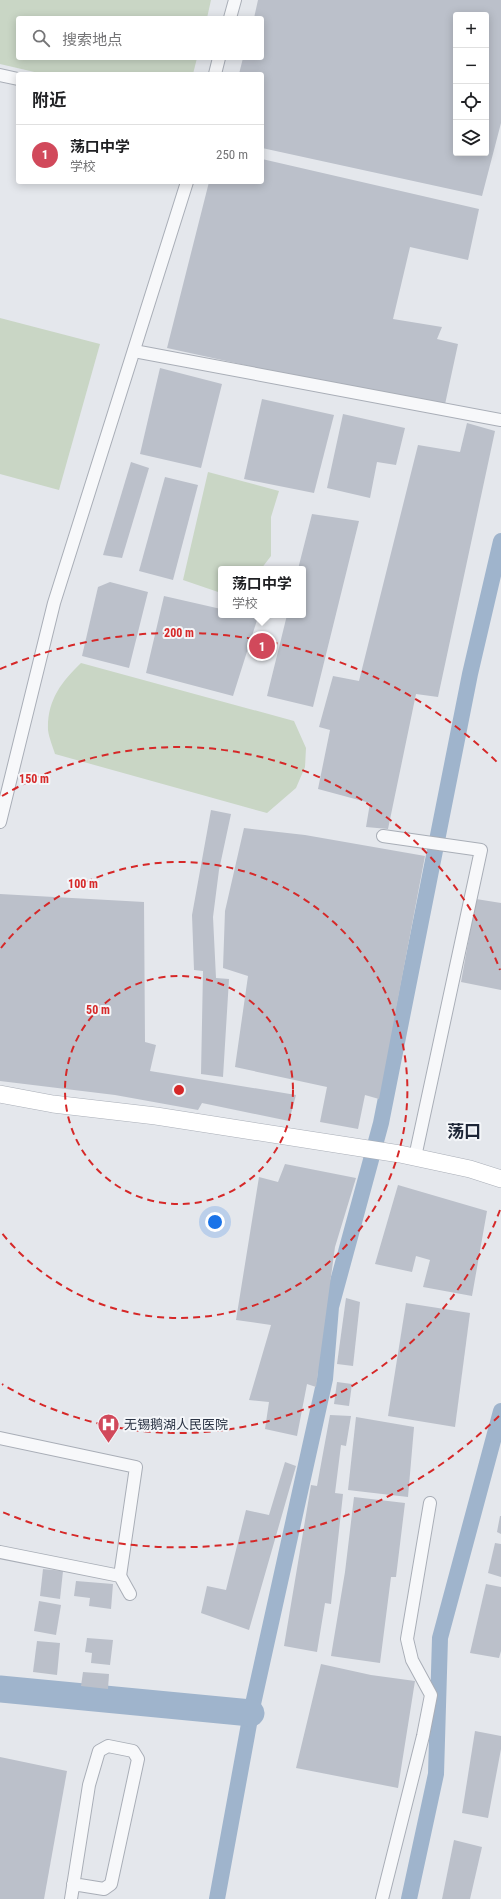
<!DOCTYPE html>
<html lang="zh">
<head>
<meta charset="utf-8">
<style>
  body { margin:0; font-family:"Roboto Condensed","Noto Sans SC",sans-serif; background:#f2f2f2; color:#202124 }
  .controls { position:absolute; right:12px; top:12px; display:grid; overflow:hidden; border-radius:4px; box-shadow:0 2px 10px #0003 }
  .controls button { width:36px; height:36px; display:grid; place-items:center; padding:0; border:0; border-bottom:1px solid #e0e0e0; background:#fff; color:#202124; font:20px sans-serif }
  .you { position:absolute; left:215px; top:1222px; width:14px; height:14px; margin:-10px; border:3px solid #fff; border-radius:50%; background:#1a73e8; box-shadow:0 0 0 6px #1a73e833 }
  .badge { display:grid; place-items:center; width:26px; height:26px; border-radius:50%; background:#d1495b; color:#fff; font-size:13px; font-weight:700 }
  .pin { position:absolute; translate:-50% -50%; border:2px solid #fff; box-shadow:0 1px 4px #0006 }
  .popup { position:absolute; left:218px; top:566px; width:88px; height:52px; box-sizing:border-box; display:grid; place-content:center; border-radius:4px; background:#fff; filter:drop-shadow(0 1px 3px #0005); font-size:13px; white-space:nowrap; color:#757577 }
  .popup b { font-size:15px; color:#202124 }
  .popup::after { content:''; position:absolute; left:50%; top:100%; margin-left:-8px; border:8px solid transparent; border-top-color:#fff }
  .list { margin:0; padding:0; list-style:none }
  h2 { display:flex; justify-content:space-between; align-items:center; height:52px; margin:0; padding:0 16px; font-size:17px }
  h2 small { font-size:13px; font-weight:400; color:#757577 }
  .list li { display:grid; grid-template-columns:26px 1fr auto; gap:12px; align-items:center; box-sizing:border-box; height:60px; padding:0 16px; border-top:1px solid #e0e0e0 }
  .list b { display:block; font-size:15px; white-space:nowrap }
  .list p { margin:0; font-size:13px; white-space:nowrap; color:#757577 }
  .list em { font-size:13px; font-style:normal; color:#757577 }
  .icon { flex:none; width:22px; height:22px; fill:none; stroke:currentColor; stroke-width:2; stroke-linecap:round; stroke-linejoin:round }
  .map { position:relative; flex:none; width:501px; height:1899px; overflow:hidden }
  .search { position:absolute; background:#fff; box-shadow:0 2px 10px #0003; left:16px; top:16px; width:248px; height:44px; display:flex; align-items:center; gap:10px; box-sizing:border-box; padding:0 14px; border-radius:4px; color:#757577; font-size:15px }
  .panel { position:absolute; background:#fff; box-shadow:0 2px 10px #0003; left:16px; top:72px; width:248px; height:112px; border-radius:4px }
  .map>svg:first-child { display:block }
  .green { fill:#c9d6c5 }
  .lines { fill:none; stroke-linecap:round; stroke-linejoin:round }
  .canal { stroke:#9fb4cc; stroke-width:16 }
  .river { stroke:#9fb4cc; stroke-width:27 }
  .building { fill:#bbc0ca; fill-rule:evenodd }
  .street-casing { stroke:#a9aeb7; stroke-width:14 }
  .secondary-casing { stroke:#a9aeb7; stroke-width:18 }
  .street { stroke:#f7f8fa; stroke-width:12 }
  .secondary { stroke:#fff; stroke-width:17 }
  .ring { fill:none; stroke:#d62828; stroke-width:2; stroke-dasharray:7 5 }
  .labels { text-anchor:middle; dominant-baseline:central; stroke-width:4; stroke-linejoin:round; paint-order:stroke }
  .poi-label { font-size:13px; fill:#2b3445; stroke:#f4f6f9; text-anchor:start }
  .district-label { font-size:17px; font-weight:bold; fill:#1d2536; stroke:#f4f6f9 }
  .centre { fill:#d62828; stroke:#f4f6f9; stroke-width:2 }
  .ring-label { font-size:12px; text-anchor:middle; font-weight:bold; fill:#d62828; stroke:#f4f6f9; stroke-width:4; stroke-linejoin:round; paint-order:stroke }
</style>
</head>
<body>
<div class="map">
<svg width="501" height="1899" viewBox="0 0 501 1899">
  <rect width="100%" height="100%" fill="#e4e7ec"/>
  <g class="green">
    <path d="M0 0H211L207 18H18V58H197L193 74H43L0 64Z"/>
    <path d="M0 318 100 344 59 490 0 474Z"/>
    <path d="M208 472 279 491 271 517V556L261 569H221V593L183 580Z"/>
    <path d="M81 663 294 721 306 748 305 767 296 788 267 813 55 754C53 747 49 738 48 730 47 701 61 682 81 663Z"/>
  </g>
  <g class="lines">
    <g class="canal">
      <path d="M217 1899 251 1713 325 1379 331 1307 381 1123 470 674 501 541"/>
      <path d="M409 1899 436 1774 440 1638 501 1411"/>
    </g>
    <path class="river" d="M0 1689 251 1713"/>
  </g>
  <g class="building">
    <path d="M258 0H501V123L482 196 262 148V74H239L243 58H262V18H254ZM456 15H486V153H456Z"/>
    <path d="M262 159 479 209 468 260 410 247 393 319 442 327 437 339 458 344 444 409 167 348 209 182H262Z"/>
    <path d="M160 368 222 384 201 468 140 454Z"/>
    <path d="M262 399 334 415 314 493 244 479Z"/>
    <path d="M343 414 405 428 396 465 377 462 370 498 327 488Z"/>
    <path d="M467 423 495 431 438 697 416 694 388 829 366 827 370 803 318 789 330 730 319 727 333 676 359 681 418 445 460 452Z"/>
    <path d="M131 462 149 468 122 558 103 555Z"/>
    <path d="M165 477 198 485 173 580 139 571Z"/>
    <path d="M312 514 359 521 313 707 267 696 287 615H303V569H298Z"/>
    <path d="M110 582 148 592 129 668 82 656 98 587Z"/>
    <path d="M164 596 221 609V615H248L258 617 233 696 146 673Z"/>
    <path d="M211 810 231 814 219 870 213 917 216 978 229 979 223 1077 201 1074 203 971 194 970 192 915Z"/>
    <path d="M244 828 305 835 425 856 379 1099 365 1095 358 1129 320 1122 327 1087 235 1067 248 976 223 968 225 911Z"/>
    <path d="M0 894 144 902 145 1042 156 1045 150 1071 296 1095 289 1121 202 1103 198 1110 115 1095 0 1081Z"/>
    <path d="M476 899 501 903V990L461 982Z"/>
    <path d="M285 1164 356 1178 335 1247 316 1387 307 1384 297 1436 265 1429 269 1402 249 1400 271 1325 236 1320 259 1177 278 1182Z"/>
    <path d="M398 1185 487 1211 472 1296 423 1287 430 1260 416 1256 412 1272 375 1264Z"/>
    <path d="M346 1298 360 1302 353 1366 337 1364Z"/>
    <path d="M406 1303 470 1313 455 1427 388 1416Z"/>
    <path d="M337 1382 352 1384 349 1406 334 1404Z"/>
    <path d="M330 1415 351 1416 346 1446 341 1445 335 1493 343 1494 331 1604 325 1603 317 1652 284 1646 311 1485 317 1486Z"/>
    <path d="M356 1417 414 1427 408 1497 348 1490Z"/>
    <path d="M285 1462 296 1466 249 1630 201 1613 207 1586 226 1590 246 1510 269 1515Z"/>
    <path d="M354 1497 405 1503 396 1577H391L380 1663 331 1656 345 1572Z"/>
    <path d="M500 1516H501V1534L497 1532Z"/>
    <path d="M495 1543 501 1544V1577L488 1573Z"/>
    <path d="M43 1569 63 1571 60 1599 40 1596Z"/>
    <path d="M76 1581 113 1584 111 1609 89 1606 90 1598 74 1596Z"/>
    <path d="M486 1584 501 1587V1651L499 1658 470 1653Z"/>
    <path d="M39 1601 61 1605 56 1635 34 1631Z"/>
    <path d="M87 1638 113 1640 110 1665 91 1663 92 1653 85 1652Z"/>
    <path d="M37 1641 60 1643 57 1675 33 1672Z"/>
    <path d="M321 1664 371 1675 415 1681 398 1788 296 1768Z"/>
    <path d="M83 1672 109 1674 108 1689 81 1686Z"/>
    <path d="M475 1731 501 1736V1749L488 1818 462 1813Z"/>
    <path d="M0 1757 67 1771 44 1899H0Z"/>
    <path d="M454 1840 482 1847 470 1899H442Z"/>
  </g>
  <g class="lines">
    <defs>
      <g id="street">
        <path d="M230 18 235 0"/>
        <path d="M215 74 219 58"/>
        <path d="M0 75 18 79"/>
        <path d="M134 351 501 420"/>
        <path d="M0 822 54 603 187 182"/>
        <path d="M383 836 481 850 415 1157"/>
        <path d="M0 1438 136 1467 120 1576"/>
        <path d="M0 1552 120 1576 130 1594"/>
        <path d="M71 1899 89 1785 99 1751 108 1746 133 1751 138 1759 111 1884 104 1889 73 1884"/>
        <path d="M382 1899 423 1736 431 1695 412 1660 407 1639 430 1503"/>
      </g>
      <path id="secondary" d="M0 1094 53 1104 156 1116 400 1154 470 1169 501 1179"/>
    </defs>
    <use href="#street" class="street-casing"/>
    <use href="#secondary" class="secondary-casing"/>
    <use href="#street" class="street"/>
    <use href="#secondary" class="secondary"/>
  </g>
  <g class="ring">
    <circle cx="179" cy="1090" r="114"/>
    <path d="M1 948A228 228 0 1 1 1 1232"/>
    <path d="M500 1210A343 343 0 0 1 2 1384M2 796A343 343 0 0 1 500 970"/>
    <path d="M499 1416A457 457 0 0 1 0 1511M0 669A457 457 0 0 1 499 764"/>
  </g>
  <defs>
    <symbol id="hospital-pin" viewBox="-11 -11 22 30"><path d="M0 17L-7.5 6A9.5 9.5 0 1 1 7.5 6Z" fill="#d1495b" stroke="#f4f6f9"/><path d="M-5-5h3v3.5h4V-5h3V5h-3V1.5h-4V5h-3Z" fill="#fff"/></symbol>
  </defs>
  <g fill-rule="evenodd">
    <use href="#hospital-pin" x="96" y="1412" width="25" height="34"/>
  </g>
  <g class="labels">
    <g class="poi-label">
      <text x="124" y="1424">无锡鹅湖人民医院</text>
    </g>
    <g class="district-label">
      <text x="464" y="1131">荡口</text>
    </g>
  </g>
  <circle cx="179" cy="1090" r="6" class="centre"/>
  <g class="ring-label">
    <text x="179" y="637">200 m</text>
    <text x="34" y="783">150 m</text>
    <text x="83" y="888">100 m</text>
    <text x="98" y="1014">50 m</text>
  </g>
</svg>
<div class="controls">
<button>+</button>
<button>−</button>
<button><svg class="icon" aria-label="locate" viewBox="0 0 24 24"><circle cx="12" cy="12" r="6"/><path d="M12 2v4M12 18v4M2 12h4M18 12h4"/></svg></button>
<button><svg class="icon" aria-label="layers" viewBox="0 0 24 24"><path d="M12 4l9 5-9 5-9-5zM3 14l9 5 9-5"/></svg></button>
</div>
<div class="you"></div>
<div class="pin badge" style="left:262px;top:646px">1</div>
<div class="popup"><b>荡口中学</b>学校</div>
<div class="search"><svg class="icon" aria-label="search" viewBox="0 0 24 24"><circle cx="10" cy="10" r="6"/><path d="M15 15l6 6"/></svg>搜索地点</div>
<section class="panel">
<h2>附近<small></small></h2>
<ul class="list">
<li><span class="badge">1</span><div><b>荡口中学</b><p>学校</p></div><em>250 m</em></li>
</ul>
</section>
</div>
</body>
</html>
